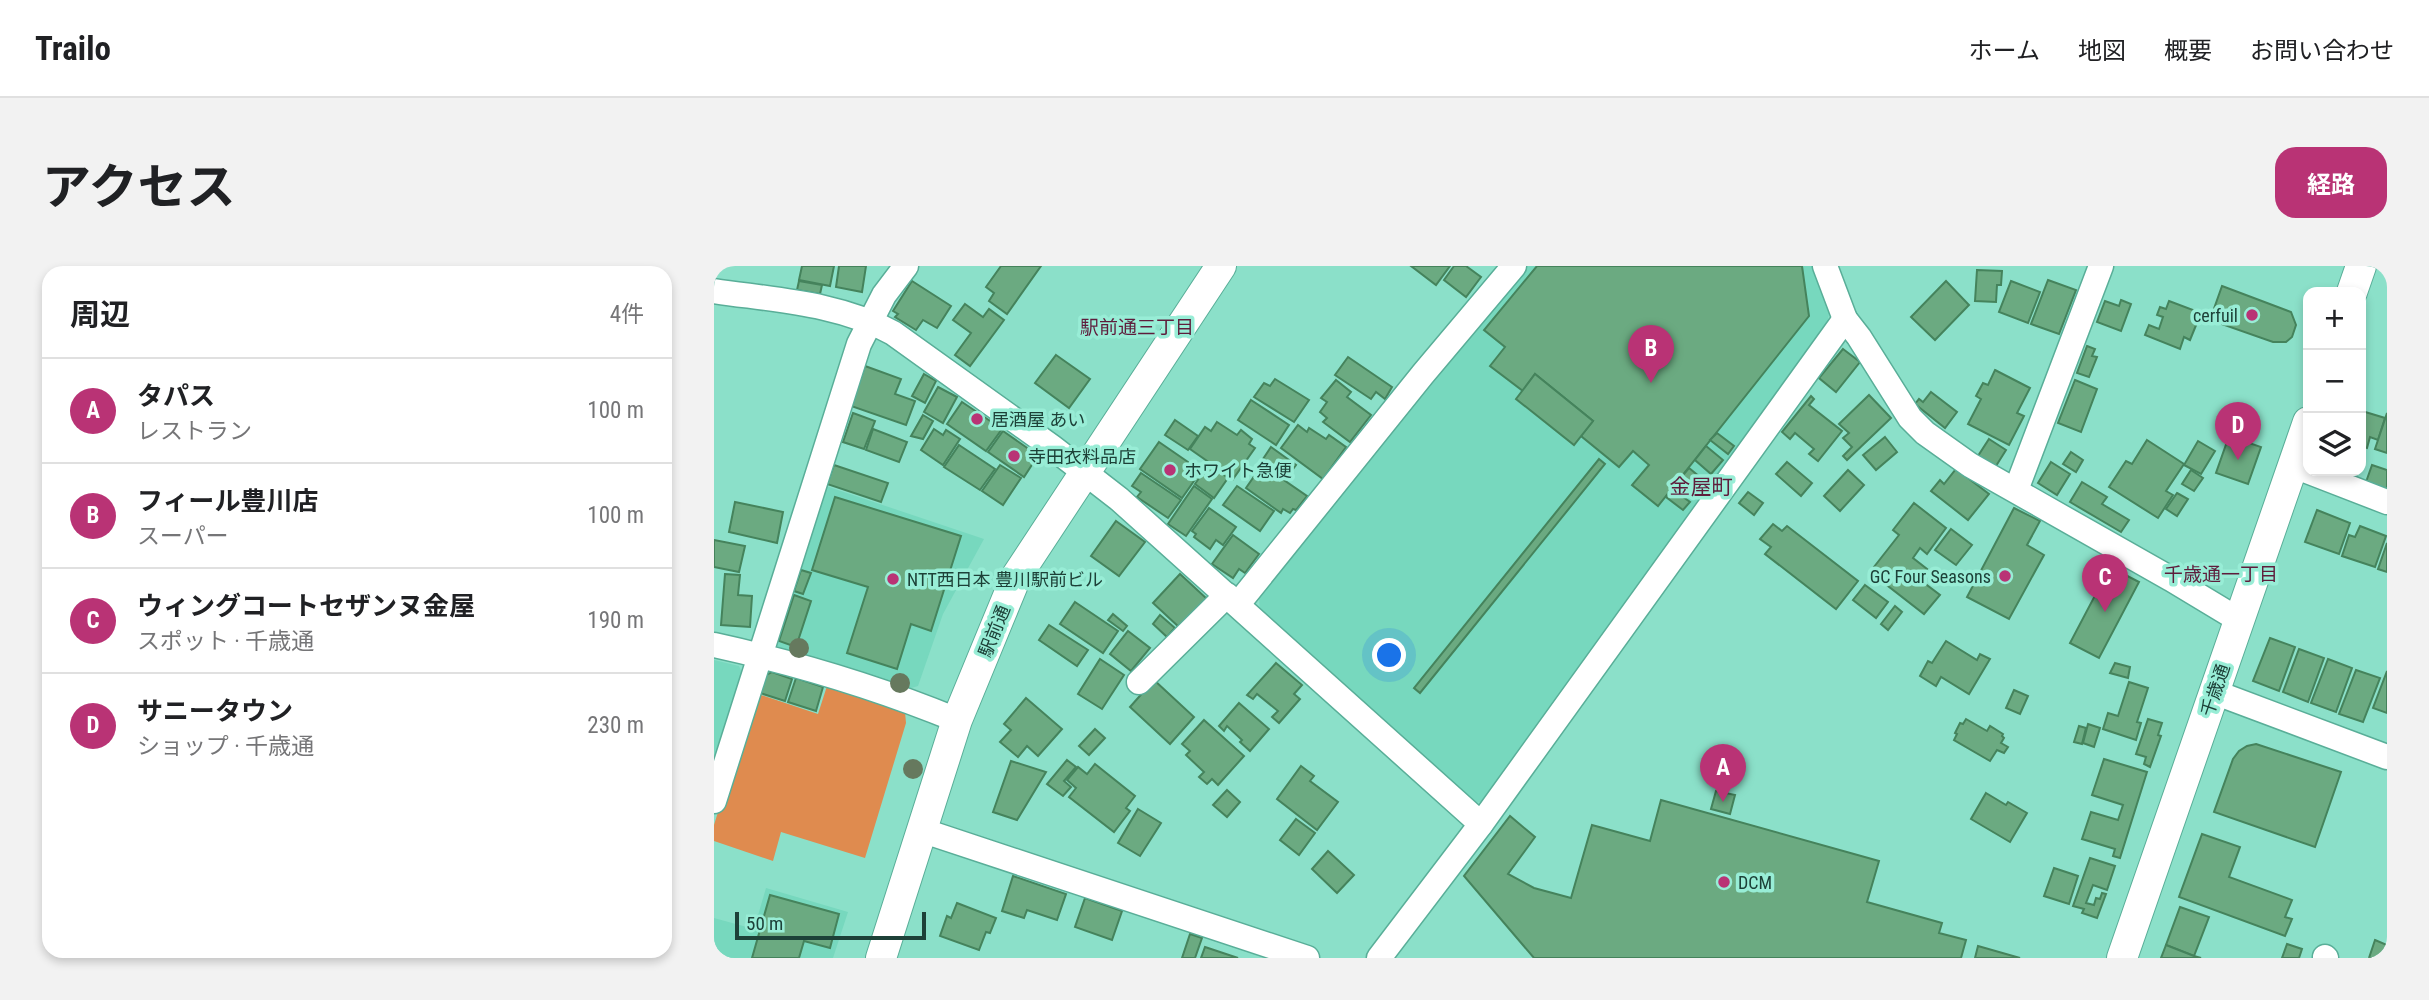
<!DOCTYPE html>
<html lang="ja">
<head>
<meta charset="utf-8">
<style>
  body { margin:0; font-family:"Roboto Condensed","Noto Sans JP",sans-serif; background:#f2f2f2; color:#202124 }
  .controls { position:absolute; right:21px; top:21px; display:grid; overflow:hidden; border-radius:14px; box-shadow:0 4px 10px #0003 }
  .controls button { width:63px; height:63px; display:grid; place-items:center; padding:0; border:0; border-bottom:2px solid #e0e0e0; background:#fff; color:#202124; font:35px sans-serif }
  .scale { position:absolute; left:21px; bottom:18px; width:191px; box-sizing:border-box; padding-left:7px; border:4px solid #1d4138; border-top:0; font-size:19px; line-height:24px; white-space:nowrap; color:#1d4138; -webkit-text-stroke:5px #98edd6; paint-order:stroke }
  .you { position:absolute; left:676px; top:390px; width:24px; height:24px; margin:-18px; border:5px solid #fff; border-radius:50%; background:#1a73e8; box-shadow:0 0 0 10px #1a73e833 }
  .badge { display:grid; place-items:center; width:46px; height:46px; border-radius:50%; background:#b93375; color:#fff; font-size:23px; font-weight:700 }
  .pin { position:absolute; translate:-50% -58px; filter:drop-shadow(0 2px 4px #0008) }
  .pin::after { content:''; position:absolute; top:37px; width:24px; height:21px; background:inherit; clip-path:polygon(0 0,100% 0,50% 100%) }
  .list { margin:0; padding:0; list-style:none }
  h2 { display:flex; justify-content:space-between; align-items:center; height:91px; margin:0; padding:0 28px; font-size:30px }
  h2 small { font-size:23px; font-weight:400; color:#757577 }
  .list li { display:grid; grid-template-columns:46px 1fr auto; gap:21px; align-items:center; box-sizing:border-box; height:105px; padding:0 28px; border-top:2px solid #e0e0e0 }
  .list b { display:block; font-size:26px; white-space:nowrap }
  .list p { margin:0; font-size:23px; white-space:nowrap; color:#757577 }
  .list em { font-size:23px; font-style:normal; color:#757577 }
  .icon { flex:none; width:38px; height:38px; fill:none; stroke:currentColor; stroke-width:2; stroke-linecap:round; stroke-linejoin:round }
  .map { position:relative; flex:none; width:1673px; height:692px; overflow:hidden; border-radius:21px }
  header { display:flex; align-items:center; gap:42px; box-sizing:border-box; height:98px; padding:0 35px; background:#fff; border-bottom:2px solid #e0e0e0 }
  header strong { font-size:33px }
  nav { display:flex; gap:38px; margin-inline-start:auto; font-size:24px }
  .intro { display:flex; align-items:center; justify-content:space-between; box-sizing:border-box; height:168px; padding:0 42px }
  h1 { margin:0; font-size:49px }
  .button { padding:18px 32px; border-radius:21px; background:#b93375; color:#fff; font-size:24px; font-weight:700 }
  main { display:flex; gap:42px; padding:0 42px }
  aside { flex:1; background:#fff; border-radius:21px; box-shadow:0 4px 10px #0003 }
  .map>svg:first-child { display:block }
  .built { fill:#77d8be }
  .green { fill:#df8b4f }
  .building { fill:#6baa81; stroke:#45835c; stroke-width:2 }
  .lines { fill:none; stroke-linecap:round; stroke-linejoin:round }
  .minor-casing { stroke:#59ae98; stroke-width:27 }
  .tertiary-casing { stroke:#59ae98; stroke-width:32 }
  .minor { stroke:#fff; stroke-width:24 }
  .tertiary { stroke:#fff; stroke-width:30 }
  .tree { fill:#66795e }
  .poi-dot { fill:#b93375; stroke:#98edd6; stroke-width:2.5 }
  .labels { text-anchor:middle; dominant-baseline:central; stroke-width:7; stroke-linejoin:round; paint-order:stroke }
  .poi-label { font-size:18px; fill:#1d4138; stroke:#98edd6; text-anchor:start }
  .street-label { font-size:18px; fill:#1d4138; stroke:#98edd6 }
  .neighbourhood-label { font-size:19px; fill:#5e1d3c; stroke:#98edd6 }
  .quarter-label { font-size:21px; fill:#5e1d3c; stroke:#98edd6 }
</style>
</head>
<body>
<header>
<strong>Trailo</strong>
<nav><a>ホーム</a><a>地図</a><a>概要</a><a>お問い合わせ</a></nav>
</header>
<div class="intro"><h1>アクセス</h1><a class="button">経路</a></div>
<main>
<aside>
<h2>周辺<small>4件</small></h2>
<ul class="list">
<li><span class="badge">A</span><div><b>タパス</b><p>レストラン</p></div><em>100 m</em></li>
<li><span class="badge">B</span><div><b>フィール豊川店</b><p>スーパー</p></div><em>100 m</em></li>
<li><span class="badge">C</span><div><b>ウィングコートセザンヌ金屋</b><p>スポット · 千歳通</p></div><em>190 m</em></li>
<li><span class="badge">D</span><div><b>サニータウン</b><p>ショップ · 千歳通</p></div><em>230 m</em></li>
</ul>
</aside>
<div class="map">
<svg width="1673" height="692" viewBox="0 0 1673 692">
  <rect width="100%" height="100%" fill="#8be0c9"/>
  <g class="built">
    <path d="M814 0H1100L1116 44 1113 57 770 536 758 537 546 345 545 332Z"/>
    <path d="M112 220 270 273 229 348 204 420 194 423 62 380Z"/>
    <path d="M0 394 25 400 28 407 0 495Z"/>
    <path d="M52 622 134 646 119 692H0V652L40 663Z"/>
  </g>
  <path class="green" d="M113 420 191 446 192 457 151 592 67 566 59 595 0 575V559L41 427 104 448Z"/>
  <g class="building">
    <path d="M88 0H120L116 20 85 14Z"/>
    <path d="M125 0H152L148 26 122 21Z"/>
    <path d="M287 0H327L293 48 275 35 280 27 272 21Z"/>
    <path d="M697 0H736L722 19Z"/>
    <path d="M740 0H752L767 11 752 31 730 14Z"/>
    <path d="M823 0H1088L1095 50 944 240 918 219 935 199 919 185 905 201 867 170 879 155 821 108 809 125 776 100 791 81 770 64Z"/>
    <path d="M1263 4 1288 5 1287 19H1283L1282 36 1261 35Z"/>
    <path d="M1334 14 1362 24 1345 68 1317 58Z"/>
    <path d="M85 15 108 19 106 28 83 24Z"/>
    <path d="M198 15 237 40 223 62 209 54 202 64 181 51 184 48 179 45Z"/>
    <path d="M1232 15 1255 39 1221 74 1197 51Z"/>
    <path d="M1297 15 1326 26 1314 57 1285 46Z"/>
    <path d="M1508 20 1577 46 1582 59 1578 71 1572 76H1559L1496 54Z"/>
    <path d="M1407 34 1417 38 1407 65 1383 56 1391 35 1405 40Z"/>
    <path d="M1455 35 1487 47 1476 74 1470 71 1466 83 1431 69 1435 59 1445 63 1449 51 1443 49 1446 41 1452 43Z"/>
    <path d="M251 38 269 51 275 43 290 54 256 100 241 89 257 67 239 54Z"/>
    <path d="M1373 80 1381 83 1378 90 1383 91 1375 111 1363 107Z"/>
    <path d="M1129 83 1146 96 1122 126 1105 112Z"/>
    <path d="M342 89 376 113 355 142 321 117Z"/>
    <path d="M634 91 678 121 671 133 662 126 657 133 621 109Z"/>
    <path d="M151 100 187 113 181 128 201 135 192 159 137 140Z"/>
    <path d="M1281 104 1316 122 1303 147 1310 150 1295 179 1254 158 1267 133 1262 130 1269 117 1274 119Z"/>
    <path d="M210 108 222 115 211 137 198 130Z"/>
    <path d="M821 108 879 155 860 179 802 133Z"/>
    <path d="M561 113 595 134 580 156 540 131 550 117 556 120Z"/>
    <path d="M622 114 637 126 633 131 657 149 636 176 609 156 613 152 606 146 613 136 607 132Z"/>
    <path d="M1361 114 1383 123 1367 166 1344 157Z"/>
    <path d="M224 121 243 131 229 157 210 146Z"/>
    <path d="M1217 126 1243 146 1231 162 1201 138 1205 133 1209 136Z"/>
    <path d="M1155 129 1177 152 1133 194 1129 190 1138 181 1129 172 1135 167 1125 158Z"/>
    <path d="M1097 130 1100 133 1095 139 1128 165 1104 195 1095 188 1100 183 1081 167 1076 173 1068 166Z"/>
    <path d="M537 134 575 159 562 179 524 154Z"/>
    <path d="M248 136 288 163 272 185 233 158Z"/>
    <path d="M1648 145 1671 152 1664 174 1656 171 1653 182 1647 180Z"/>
    <path d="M139 147 161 155 150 183 129 176Z"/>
    <path d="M1673 147V187L1661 183Z"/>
    <path d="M209 149 219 155 209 173 197 170Z"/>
    <path d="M461 154 484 170 474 184 451 169Z"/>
    <path d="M503 156 523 169 527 164 538 173 535 178 541 182 519 213 476 183 491 161 497 165Z"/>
    <path d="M584 159 593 166 595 162 612 173 615 169 632 181 609 213 567 182Z"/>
    <path d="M159 163 193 176 185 196 152 184Z"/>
    <path d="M220 163 229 169 232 164 246 173 229 199 207 184Z"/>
    <path d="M289 165 319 186 321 194 310 211 274 186Z"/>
    <path d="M1003 167 1020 180 1014 188 996 174Z"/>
    <path d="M1515 170 1547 181 1534 218 1502 207Z"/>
    <path d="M1171 171 1183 186 1162 204 1149 189Z"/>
    <path d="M1275 173 1292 184 1282 200 1264 190Z"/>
    <path d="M1433 174 1470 198 1452 225 1459 229 1444 252 1395 221 1412 195 1418 198Z"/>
    <path d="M1484 175 1501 185 1487 208 1470 199Z"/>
    <path d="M445 176 487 205 468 232 426 203Z"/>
    <path d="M245 179 281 203 266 224 230 201Z"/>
    <path d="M992 180 1009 194 997 208 981 194Z"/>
    <path d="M557 181 582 199 574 210 549 193Z"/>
    <path d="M1357 186 1369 194 1362 206 1349 198Z"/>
    <path d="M885 193 891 198 706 427 700 422Z"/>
    <path d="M1073 196 1098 217 1087 230 1062 208Z"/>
    <path d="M1337 196 1356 208 1343 229 1324 217Z"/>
    <path d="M495 198 514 212 500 232 481 218Z"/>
    <path d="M120 199 174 217 167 236 113 218Z"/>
    <path d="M286 199 307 212 289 239 268 225Z"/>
    <path d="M548 199 593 230 582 244 579 243 576 247 569 243 567 247 532 222Z"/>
    <path d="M1658 199 1673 204V223L1652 216Z"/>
    <path d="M975 202 992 216 981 229 964 215Z"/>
    <path d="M1242 203 1275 228 1254 254 1217 225 1226 214 1230 218Z"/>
    <path d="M1134 204 1150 219 1126 245 1110 230Z"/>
    <path d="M1477 204 1489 212 1480 225 1468 218Z"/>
    <path d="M427 207 467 234 454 252 423 231 427 226 418 220Z"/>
    <path d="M1368 216 1393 231 1388 238 1415 254 1407 266 1356 236Z"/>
    <path d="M480 220 498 233 472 270 454 258Z"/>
    <path d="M523 220 560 245 546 265 509 239Z"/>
    <path d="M958 223 976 236 969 244 952 231Z"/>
    <path d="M1034 226 1049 237 1040 249 1025 237Z"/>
    <path d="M1463 227 1474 233 1463 250 1452 243Z"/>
    <path d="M121 231 247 270 217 365 197 358 183 403 133 387 154 321 98 304Z"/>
    <path d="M21 236 69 246 63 277 15 266Z"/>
    <path d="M1200 237 1232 262 1213 288 1206 282 1199 292 1213 303 1205 313 1226 329 1210 348 1156 306 1185 269 1179 264Z"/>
    <path d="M495 242 522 261 509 279 502 274 496 283 480 271 482 268 478 265Z"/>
    <path d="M1300 242 1326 255 1313 279 1330 289 1295 353 1253 331Z"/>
    <path d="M1603 244 1636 257 1625 288 1591 276Z"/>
    <path d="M402 255 431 276 405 310 377 290Z"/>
    <path d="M1059 258 1068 265 1073 260 1144 315 1122 343 1051 288 1057 281 1046 273Z"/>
    <path d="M1646 260 1672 270 1661 301 1628 290 1635 269 1641 271Z"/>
    <path d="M1237 263 1258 279 1242 299 1221 284Z"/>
    <path d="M519 269 545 288 531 307 525 303 519 312 498 298Z"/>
    <path d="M0 274 31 280 25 306 0 301Z"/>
    <path d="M1673 277V306L1664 303Z"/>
    <path d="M1396 301 1425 316 1385 392 1356 377Z"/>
    <path d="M87 304 97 307 89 328 80 325Z"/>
    <path d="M11 308 26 309 24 329 38 330 36 361 7 359Z"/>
    <path d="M466 308 493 333 466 362 439 337Z"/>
    <path d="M1151 319 1174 336 1162 352 1139 334Z"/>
    <path d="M80 329 97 335 82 381 65 375Z"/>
    <path d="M361 336 404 365 389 387 346 358Z"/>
    <path d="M1181 340 1188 346 1174 364 1167 358Z"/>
    <path d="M399 348 413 360 409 365 394 354Z"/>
    <path d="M446 349 461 362 453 371 439 358Z"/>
    <path d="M335 359 374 384 363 400 325 374Z"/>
    <path d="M414 365 436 382 417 405 396 388Z"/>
    <path d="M1556 372 1581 381 1565 425 1539 415Z"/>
    <path d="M1232 375 1263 394 1266 388 1276 393 1255 428 1227 411 1222 420 1206 410 1214 395 1218 397Z"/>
    <path d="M1585 383 1610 392 1594 436 1569 426Z"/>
    <path d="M386 393 410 409 388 443 364 428Z"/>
    <path d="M1614 393 1638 402 1622 446 1597 437Z"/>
    <path d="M562 397 588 419 580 428 586 433 565 457 558 451 564 445 543 428 539 433 533 429Z"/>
    <path d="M1401 397 1416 401 1414 412 1396 407Z"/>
    <path d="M1642 404 1666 412 1649 456 1625 448Z"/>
    <path d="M1673 405V447L1659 442Z"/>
    <path d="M58 406 78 413 71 435 43 426 49 411Z"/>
    <path d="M82 412 109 421 102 445 74 436Z"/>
    <path d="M440 414 480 451 456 478 416 441Z"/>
    <path d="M1415 416 1434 422 1423 456 1427 457 1422 474 1389 463 1394 447 1404 450Z"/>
    <path d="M1300 424 1314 430 1306 448 1292 442Z"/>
    <path d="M312 432 348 463 324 490 313 480 304 491 286 476 297 464 290 458Z"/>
    <path d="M525 437 555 463 536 485 526 476 528 474 513 460 510 465 505 460Z"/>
    <path d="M1252 453 1273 465 1276 460 1289 468 1288 470 1290 472 1287 477 1294 481 1290 487 1283 484 1276 495 1240 474 1243 468 1241 467 1246 457 1249 458Z"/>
    <path d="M1434 453 1448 457 1444 469 1447 470 1436 501 1430 498 1432 491 1422 488Z"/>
    <path d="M490 454 530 490 504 519 498 513 493 518 485 511 490 506 472 489 476 485 468 478Z"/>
    <path d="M1374 458 1386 462 1380 481 1369 477Z"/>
    <path d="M1365 460 1372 462 1368 478 1360 476Z"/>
    <path d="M381 463 391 472 375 489 365 480Z"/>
    <path d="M1542 478 1627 506 1601 581 1500 546 1519 493 1525 485 1533 480Z"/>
    <path d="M1390 493 1433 506 1406 592 1399 590 1401 583 1368 573 1377 546 1404 554 1409 539 1378 529Z"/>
    <path d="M353 494 362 501 350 515 357 521 349 530 333 518Z"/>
    <path d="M297 495 332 506 303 554 279 546Z"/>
    <path d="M381 498 421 530 412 542 416 545 400 566 355 531 362 522 353 514 364 501 373 508Z"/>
    <path d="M587 500 600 510 596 515 624 536 603 564 563 533Z"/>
    <path d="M513 524 526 536 513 551 499 539Z"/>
    <path d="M1002 525 1021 529 1016 548 997 543Z"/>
    <path d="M1272 527 1292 539 1294 536 1313 547 1296 576 1257 553Z"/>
    <path d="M947 534 1165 595 1153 636 1228 657 1225 667 1252 674 1247 692H820L750 610 796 550 821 571 794 608 820 622 857 632 878 559 936 575Z"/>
    <path d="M424 543 447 557 426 590 404 577Z"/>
    <path d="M582 553 601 567 585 589 566 574Z"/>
    <path d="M1488 568 1526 581 1515 611 1578 634 1571 651 1578 653 1571 670 1465 631Z"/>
    <path d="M614 585 640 609 623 627 598 603Z"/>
    <path d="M1376 592 1401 600 1393 624 1379 619 1372 637 1380 639 1382 632 1386 633 1388 627 1392 628 1383 652 1368 647 1370 643 1359 640Z"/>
    <path d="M1340 602 1364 610 1355 638 1330 630Z"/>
    <path d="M299 610 352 628 343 654 313 644 310 652 288 645Z"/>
    <path d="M56 629 125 648 116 682 90 675 85 692H38Z"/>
    <path d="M371 632 408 645 398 674 361 661Z"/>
    <path d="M243 637 282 652 276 667 272 666 265 684 226 670 233 650 237 652Z"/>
    <path d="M1466 641 1495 651 1480 690 1452 679Z"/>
    <path d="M476 668 488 672 481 692H468Z"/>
    <path d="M1661 674 1673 679 1671 692H1655Z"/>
    <path d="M1573 678 1588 683 1585 692H1568Z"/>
    <path d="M1452 679 1480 690 1487 692H1447Z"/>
    <path d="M1264 680 1306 692H1261Z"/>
    <path d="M491 681 524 692H487Z"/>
  </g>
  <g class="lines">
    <defs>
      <g id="minor">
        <path d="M1111 0 1131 53 1145 71 1196 152 1211 167 1256 199 1457 313 1525 354"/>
        <path d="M0 25C60 34 125 37 179 67L338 181 405 233 767 558"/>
        <path d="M1580 200 1673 236"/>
        <path d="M1302 224 1387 0"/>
        <path d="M524 338 709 108 800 0"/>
        <path d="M0 379C82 397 165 422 243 454"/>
        <path d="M425 416 513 329"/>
        <path d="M1500 426 1673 491"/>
        <path d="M0 535 145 78 170 29 192 0"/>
        <path d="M207 564 593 692"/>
        <path d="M1611 691 1612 692"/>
        <path d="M665 692 767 558 1131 53"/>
      </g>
      <g id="tertiary">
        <path d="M1638 26 1647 0"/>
        <path d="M167 692 243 454 302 311 507 0"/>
        <path d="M1408 692 1594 156"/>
      </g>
    </defs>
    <use href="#minor" class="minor-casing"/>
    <use href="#tertiary" class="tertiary-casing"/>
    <use href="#minor" class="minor"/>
    <use href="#tertiary" class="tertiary"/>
  </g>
  <g class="tree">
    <circle cx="85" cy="382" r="10"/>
    <circle cx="186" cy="417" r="10"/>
    <circle cx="199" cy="503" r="10"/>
  </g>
  <g class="poi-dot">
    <circle cx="1538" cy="49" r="7"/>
    <circle cx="263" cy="153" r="7"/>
    <circle cx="300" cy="190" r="7"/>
    <circle cx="456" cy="204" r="7"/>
    <circle cx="1291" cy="310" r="7"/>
    <circle cx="179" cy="313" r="7"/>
    <circle cx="1010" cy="616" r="7"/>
  </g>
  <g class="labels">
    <g class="poi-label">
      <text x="1524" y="49" text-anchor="end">cerfuil</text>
      <text x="277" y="153">居酒屋 あい</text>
      <text x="314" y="190">寺田衣料品店</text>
      <text x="470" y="204">ホワイト急便</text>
      <text x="1277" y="310" text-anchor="end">GC Four Seasons</text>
      <text x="193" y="313">NTT西日本 豊川駅前ビル</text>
      <text x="1024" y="616">DCM</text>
    </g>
    <g class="street-label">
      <text transform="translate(280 365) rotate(-68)">駅前通</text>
      <text transform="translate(1501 424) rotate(-71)">千歳通</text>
    </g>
    <g class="neighbourhood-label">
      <text x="423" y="61">駅前通三丁目</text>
      <text x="1507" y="308">千歳通一丁目</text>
    </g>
    <g class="quarter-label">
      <text x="987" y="221">金屋町</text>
    </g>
  </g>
</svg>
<div class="controls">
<button>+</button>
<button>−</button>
<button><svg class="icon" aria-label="layers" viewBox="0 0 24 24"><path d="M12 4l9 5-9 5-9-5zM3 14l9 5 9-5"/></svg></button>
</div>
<div class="scale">50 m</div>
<div class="you"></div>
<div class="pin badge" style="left:1009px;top:536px">A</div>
<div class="pin badge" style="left:937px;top:117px">B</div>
<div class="pin badge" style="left:1391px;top:346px">C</div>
<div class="pin badge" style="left:1524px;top:194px">D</div>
</div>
</main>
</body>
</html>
